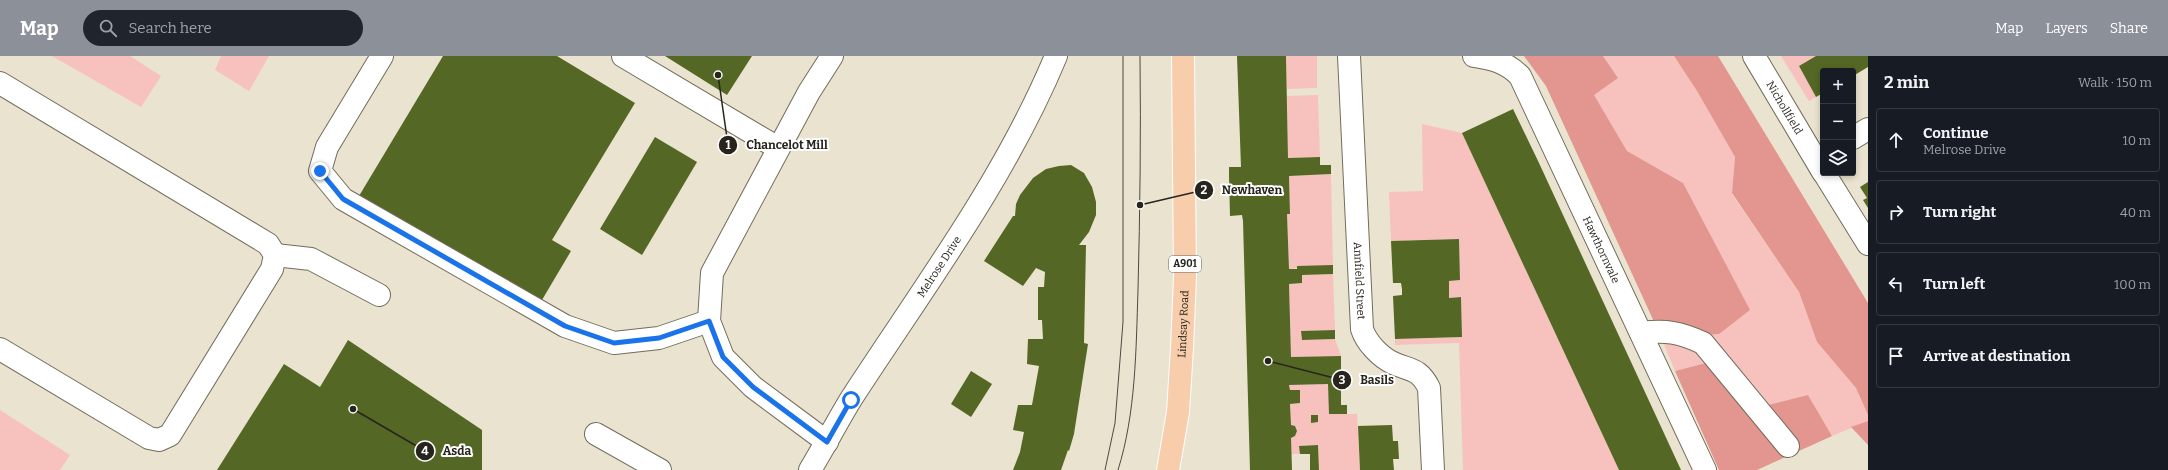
<!DOCTYPE html>
<html lang="en">
<head>
<meta charset="utf-8">
<style>
  body { margin:0; font-family:Bitter,serif; background:#20242c; color:#f1f3f6 }
  .controls { position:absolute; right:12px; top:12px; display:grid; overflow:hidden; border-radius:4px; box-shadow:0 2px 6px #0003 }
  .controls button { width:36px; height:36px; display:grid; place-items:center; padding:0; border:0; border-bottom:1px solid #363941; background:#171b24; color:#f1f3f6; font:20px sans-serif }
  .stop { position:absolute; width:12px; height:12px; margin:-9px; border:3px solid #1a73e8; border-radius:50%; background:#fff }
  .stop.end { background:#1a73e8; border-color:#fff; box-shadow:0 1px 4px #0008 }
  .list { margin:0; padding:0; list-style:none }
  h2 { display:flex; justify-content:space-between; align-items:center; height:52px; margin:0; padding:0 16px; font-size:17px }
  h2 small { font-size:13px; font-weight:400; color:#9ea1a6 }
  .list li { display:grid; grid-template-columns:26px 1fr auto; gap:12px; align-items:center; box-sizing:border-box; height:64px; margin:0 8px 8px; padding:0 8px; border:1px solid #363941; border-radius:4px }
  .list b { display:block; font-size:15px; white-space:nowrap }
  .list p { margin:0; font-size:13px; white-space:nowrap; color:#9ea1a6 }
  .list em { font-size:13px; font-style:normal; color:#9ea1a6 }
  .icon { flex:none; width:22px; height:22px; fill:none; stroke:currentColor; stroke-width:2; stroke-linecap:round; stroke-linejoin:round }
  .map { position:relative; flex:none; width:1868px; height:414px; overflow:hidden }
  header { display:flex; align-items:center; gap:24px; box-sizing:border-box; height:56px; padding:0 20px; background:#8c9099; color:#fff }
  header strong { font-size:19px }
  nav { display:flex; gap:22px; margin-inline-start:auto; font-size:14px }
  .search { width:280px; height:36px; background:#20242c; display:flex; align-items:center; gap:10px; box-sizing:border-box; padding:0 14px; border-radius:22px; color:#9ea1a6; font-size:15px }
  main { display:flex }
  aside { flex:1; background:#171b24 }
  .map>svg:first-child { display:block }
  .green { fill:#f7c2bd }
  .forest { fill:#e3958f }
  .building { fill:#546724 }
  .lines { fill:none; stroke-linecap:round; stroke-linejoin:round }
  .minor-casing { stroke:#726c5b; stroke-width:24 }
  .major-casing { stroke:#fff; stroke-width:24 }
  .minor { stroke:#fff; stroke-width:22 }
  .major { stroke:#f8cdac; stroke-width:22 }
  .tram { stroke:#4d4a40; stroke-width:1 }
  .route { stroke:#1a73e8; stroke-width:5 }
  .labels { text-anchor:middle; dominant-baseline:central; stroke-width:4; stroke-linejoin:round; paint-order:stroke }
  .shield { fill:#fff; stroke:#686661; stroke-width:1 }
  .shield-label { font-size:10px; font-weight:bold; fill:#27241d }
  .street-label { font-size:11px; fill:#27241d; stroke:#fff }
  .leader { fill:none; stroke:#27241d; stroke-width:1.5 }
  .callout-dot { fill:#27241d; stroke:#fff; stroke-width:1.5 }
  .mark-label { font-size:12px; text-anchor:middle; font-weight:bold; fill:#fff }
  .callout-label { font-size:12px; text-anchor:middle; font-weight:bold; fill:#27241d; stroke:#fff; stroke-width:4; stroke-linejoin:round; paint-order:stroke }
</style>
</head>
<body>
<header>
<strong>Map</strong>
<div class="search"><svg class="icon" aria-label="search" viewBox="0 0 24 24"><circle cx="10" cy="10" r="6"/><path d="M15 15l6 6"/></svg>Search here</div>
<nav><a>Map</a><a>Layers</a><a>Share</a></nav>
</header>
<main>
<div class="map">
<svg width="1868" height="414" viewBox="0 0 1868 414">
  <rect width="100%" height="100%" fill="#eae3d0"/>
  <g class="green">
    <path d="M52 0H130L161 20 141 51Z"/>
    <path d="M221 0H269L249 35 215 14Z"/>
    <path d="M1286 0H1317V32L1287 33Z"/>
    <path d="M1603 0H1674L1697 35 1735 101 1732 138 1799 236 1817 286 1856 332 1868 359V365L1832 380 1808 339 1748 354 1710 306 1675 315 1661 281 1683 127 1627 95 1593 38 1618 22Z"/>
    <path d="M1781 0H1816L1799 10 1816 41 1809 45Z"/>
    <path d="M1318 39 1320 101 1288 102 1287 40Z"/>
    <path d="M1422 68 1462 77 1619 414H1463L1459 287 1395 289V283L1462 281 1461 241 1449 242V225L1460 224 1459 183 1391 185 1389 136 1423 135Z"/>
    <path d="M1331 118 1333 209 1289 213 1287 158 1290 157 1289 120Z"/>
    <path d="M1333 218 1335 274 1301 275 1302 284 1335 283 1341 300 1291 301 1289 228 1302 227V219Z"/>
    <path d="M1328 328 1330 358H1357L1360 414H1319L1318 389 1300 390V398H1291V382L1295 380 1297 375 1295 370 1291 369 1290 348 1300 347V334H1290L1289 329Z"/>
    <path d="M0 354 70 399 60 414H0Z"/>
  </g>
  <g class="forest">
    <path d="M1524 0H1603L1618 22 1594 39 1627 95 1683 127 1750 254 1719 278 1661 281 1546 30Z"/>
    <path d="M1674 0H1718L1868 247V359L1856 332 1817 286 1799 236 1732 137 1735 101 1697 35Z"/>
    <path d="M1710 306 1748 354 1808 339 1832 380 1757 414H1719L1675 315Z"/>
    <path d="M1868 365V389L1851 371Z"/>
  </g>
  <g class="building">
    <path d="M443 0H557L635 47 552 184 571 195 539 249 359 140Z"/>
    <path d="M665 0H752L727 39Z"/>
    <path d="M1237 0H1286L1288 102 1320 101V109H1331V118L1289 120 1290 158H1287L1289 213H1297V210L1333 209V218L1302 219V227L1289 228 1291 301 1341 300V349H1347V358H1329L1328 328 1289 329 1290 334H1300V347L1290 348 1291 369 1295 370 1297 375 1295 380 1291 382 1292 414H1250L1243 165 1242 159 1230 160 1229 120V111H1241Z"/>
    <path d="M1816 0H1868V11L1853 20V15H1823V37L1816 41 1799 10Z"/>
    <path d="M1513 53 1539 107 1681 414H1619L1462 77Z"/>
    <path d="M655 81 697 106 642 199 600 173Z"/>
    <path d="M1071 109 1084 117 1092 131 1096 146V159L1089 176 1079 189H1086L1084 287 1088 288 1074 378 1069 395 1068 394 1061 414H1013L1020 396 1024 376 1013 374 1018 349H1032L1039 310 1027 308 1028 283H1043L1042 264H1038V231H1044L1045 216 1036 212 1023 230 984 205 1013 160H1015L1016 148 1020 139 1033 122 1046 113 1059 110Z"/>
    <path d="M1868 126V152L1863 144 1867 142 1860 131Z"/>
    <path d="M1459 183 1460 224 1449 225V242L1461 241 1462 281 1395 283 1393 240 1402 239V233L1401 227H1393L1391 185Z"/>
    <path d="M1335 274V283L1302 284 1301 275Z"/>
    <path d="M348 284 482 374V414H217L284 308 320 331Z"/>
    <path d="M971 315 992 328 971 361 951 348Z"/>
    <path d="M1311 359H1318V366L1311 367Z"/>
    <path d="M1392 369 1393 385H1398L1399 403H1393L1394 414H1360L1358 370Z"/>
    <path d="M1318 389 1319 414H1310V398H1300L1299 390Z"/>
  </g>
  <g class="lines">
    <defs>
      <g id="minor">
        <path d="M382 0 327 91 320 115 343 143 565 270 614 287 659 282 709 265"/>
        <path d="M623 0 778 92"/>
        <path id="s1" d="M1349 0 1362 273C1366 286 1380 301 1393 307 1411 315 1419 312 1429 332L1433 414"/>
        <path id="s2" d="M1474 0C1493 3 1506 6 1520 20L1705 414"/>
        <path id="s3" d="M1754 0 1823 116"/>
        <path d="M0 27 268 188 275 199 272 213 170 379 159 384 149 382 0 293"/>
        <path d="M1853 82 1868 73"/>
        <path d="M1824 117 1868 188"/>
        <path d="M275 199 311 203 379 239"/>
        <path d="M1641 277C1666 274 1679 276 1703 287L1788 390"/>
        <path d="M596 378 660 414"/>
        <path d="M827 386 753 331 723 301 709 265 712 217 809 36 832 0"/>
        <path id="s4" d="M810 414C824 391 837 366 851 343 923 232 1005 123 1056 0"/>
      </g>
      <g id="major">
        <path id="s5" d="M1168 414 1178 356 1182 292 1185 221 1183 0"/>
      </g>
    </defs>
    <use href="#minor" class="minor-casing"/>
    <use href="#major" class="major-casing"/>
    <use href="#minor" class="minor"/>
    <use href="#major" class="major"/>
    <g class="tram">
      <path d="M1105 414 1115 367 1123 266V0"/>
      <path d="M1118 414C1136 357 1136 293 1138 234 1140 156 1141 78 1140 0"/>
    </g>
  </g>
  <g class="lines">
    <path class="route" d="M320 115 343 143 565 270 614 287 659 282 709 265 723 301 753 331 827 386 851 344"/>
  </g>
  <g class="labels">
    <rect class="shield" x="1169" y="200" width="32" height="16" rx="3"/>
    <g class="shield-label">
      <text x="1185" y="208">A901</text>
    </g>
    <g class="street-label">
      <text stroke="none"><textPath href="#s3" startOffset="60">Nichollfield</textPath></text>
      <text stroke="none"><textPath href="#s2" startOffset="243">Hawthornvale</textPath></text>
      <text stroke="none"><textPath href="#s4" startOffset="241">Melrose Drive</textPath></text>
      <text stroke="none"><textPath href="#s1" startOffset="225">Annfield Street</textPath></text>
      <text stroke="none"><textPath href="#s5" startOffset="147">Lindsay Road</textPath></text>
    </g>
  </g>
  <path class="leader" d="M718 19L728 89M1140 149L1204 134M1268 305L1342 324M353 353L425 395"/>
  <g class="callout-dot">
    <circle cx="718" cy="19" r="4"/>
    <circle cx="1140" cy="149" r="4"/>
    <circle cx="1268" cy="305" r="4"/>
    <circle cx="353" cy="353" r="4"/>
    <circle cx="728" cy="89" r="10"/>
    <circle cx="1204" cy="134" r="10"/>
    <circle cx="1342" cy="324" r="10"/>
    <circle cx="425" cy="395" r="10"/>
  </g>
  <g class="mark-label">
    <text x="728" y="93">1</text>
    <text x="1204" y="138">2</text>
    <text x="1342" y="328">3</text>
    <text x="425" y="399">4</text>
  </g>
  <g class="callout-label">
    <text x="787" y="93">Chancelot Mill</text>
    <text x="1252" y="138">Newhaven</text>
    <text x="1377" y="328">Basils</text>
    <text x="457" y="399">Asda</text>
  </g>
</svg>
<div class="controls">
<button>+</button>
<button>−</button>
<button><svg class="icon" aria-label="layers" viewBox="0 0 24 24"><path d="M12 4l9 5-9 5-9-5zM3 14l9 5 9-5"/></svg></button>
</div>
<div class="stop" style="left:851px;top:344px"></div>
<div class="stop end" style="left:320px;top:115px"></div>
</div>
<aside>
<h2>2 min<small>Walk · 150 m</small></h2>
<ul class="list">
<li><svg class="icon" aria-label="ahead" viewBox="0 0 24 24"><path d="M12 20V5M6 11l6-6 6 6"/></svg><div><b>Continue</b><p>Melrose Drive</p></div><em>10 m</em></li>
<li><svg class="icon" aria-label="right" viewBox="0 0 24 24"><path d="M7 20v-9h11M14 6l5 5-5 5"/></svg><div><b>Turn right</b></div><em>40 m</em></li>
<li><svg class="icon" aria-label="left" viewBox="0 0 24 24"><path d="M17 20v-9H6M10 6l-5 5 5 5"/></svg><div><b>Turn left</b></div><em>100 m</em></li>
<li><svg class="icon" aria-label="arrive" viewBox="0 0 24 24"><path d="M6 21V4h12l-3 4 3 4H6"/></svg><div><b>Arrive at destination</b></div></li>
</ul>
</aside>
</main>
</body>
</html>
